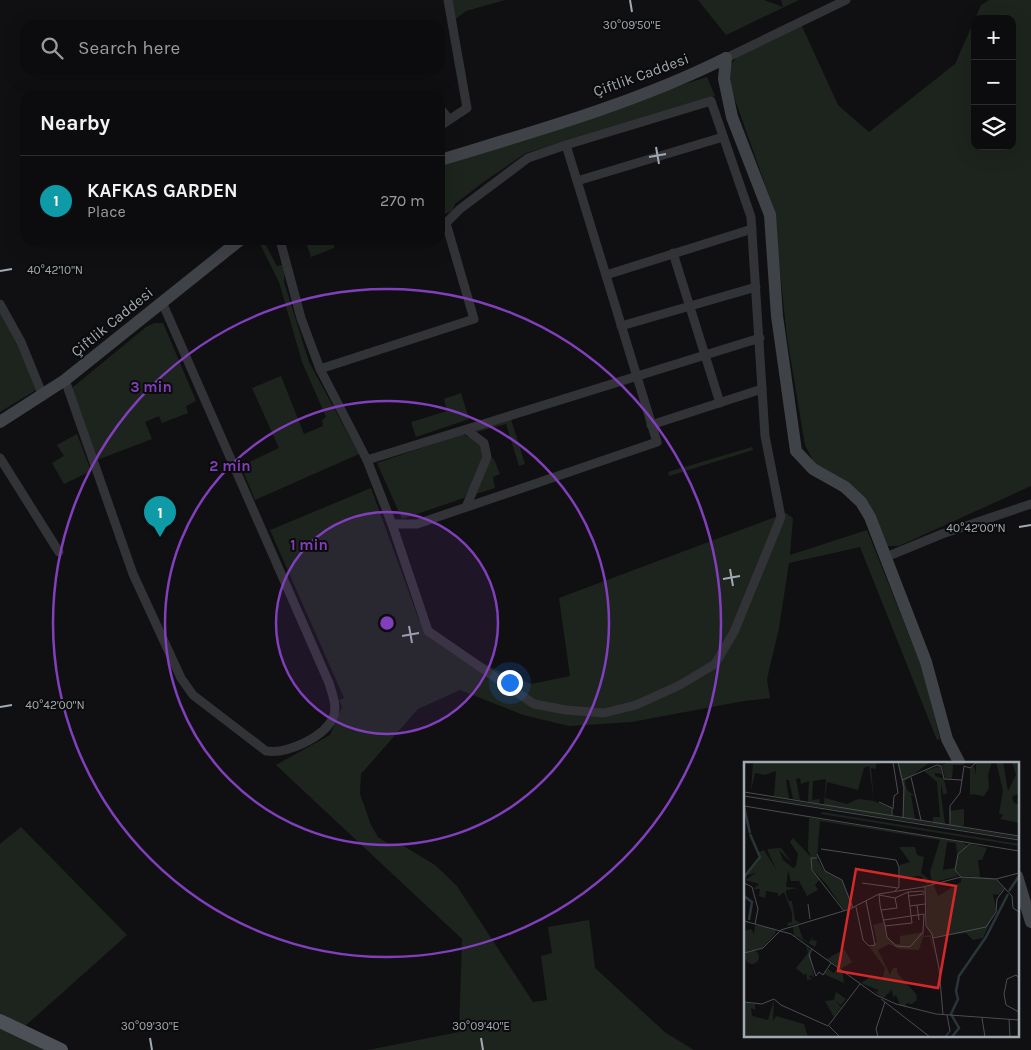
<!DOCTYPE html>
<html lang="en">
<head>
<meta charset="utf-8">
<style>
  body { margin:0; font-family:Karla,sans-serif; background:#1a1a1c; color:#f1f3f6 }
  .controls { position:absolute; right:15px; top:15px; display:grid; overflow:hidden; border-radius:10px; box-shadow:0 5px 20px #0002 }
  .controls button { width:45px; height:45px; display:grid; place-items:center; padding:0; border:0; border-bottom:1px solid #2c2c2e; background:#0c0c0e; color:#f1f3f6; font:25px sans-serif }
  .you { position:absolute; left:509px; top:682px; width:18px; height:18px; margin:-12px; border:4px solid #fff; border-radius:50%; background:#1a73e8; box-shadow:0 0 0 8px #1a73e833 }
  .badge { display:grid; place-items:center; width:32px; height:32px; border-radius:50%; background:#f28e28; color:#fff; font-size:16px; font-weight:700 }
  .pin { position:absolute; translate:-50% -41px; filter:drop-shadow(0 1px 2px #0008) }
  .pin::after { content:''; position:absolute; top:26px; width:18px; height:15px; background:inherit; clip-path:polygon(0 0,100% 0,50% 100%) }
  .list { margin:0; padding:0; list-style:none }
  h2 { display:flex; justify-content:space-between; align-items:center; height:65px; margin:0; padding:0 20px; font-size:21px }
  h2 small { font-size:16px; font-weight:400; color:#9a9b9e }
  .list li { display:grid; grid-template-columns:32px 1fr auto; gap:15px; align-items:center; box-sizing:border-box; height:90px; padding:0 20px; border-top:1px solid #2c2c2e }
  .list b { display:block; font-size:19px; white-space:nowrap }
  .list p { margin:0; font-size:16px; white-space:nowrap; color:#9a9b9e }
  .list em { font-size:16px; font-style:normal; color:#9a9b9e }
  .icon { flex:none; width:28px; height:28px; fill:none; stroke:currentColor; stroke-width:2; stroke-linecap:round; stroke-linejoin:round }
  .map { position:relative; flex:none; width:1031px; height:1050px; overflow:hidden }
  .search { position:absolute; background:#0c0c0e; box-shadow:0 5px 20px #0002; left:20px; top:20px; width:425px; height:55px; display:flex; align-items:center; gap:12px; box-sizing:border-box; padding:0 18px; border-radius:15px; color:#9a9b9e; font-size:19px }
  .panel { position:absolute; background:#0c0c0e; box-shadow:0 5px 20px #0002; left:20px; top:90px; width:425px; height:155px; border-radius:15px }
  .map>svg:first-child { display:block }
  .green { fill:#1d241d }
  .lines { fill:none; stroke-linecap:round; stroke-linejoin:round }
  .street { stroke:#313337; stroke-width:9 }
  .secondary { stroke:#3f4247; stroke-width:12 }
  .primary { stroke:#4d5056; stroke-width:14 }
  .ticks { fill:none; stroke:#a1a9b2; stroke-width:2 }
  .ring { fill:none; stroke:#813fbd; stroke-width:2.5 }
  .labels { text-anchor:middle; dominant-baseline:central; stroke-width:4; stroke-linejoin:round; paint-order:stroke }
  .street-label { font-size:15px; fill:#a1a9b2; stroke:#0b0b0c }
  .inset-river { fill:none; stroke:#2a353a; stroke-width:2.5 }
  .inset-road { fill:none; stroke:#4a4d52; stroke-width:1 }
  .view { fill:#d62828; fill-opacity:0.15; stroke:#d62828; stroke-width:2.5 }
  .inset-edge { fill:none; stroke:#a1a9b2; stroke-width:2.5 }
  .ticks-label { font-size:12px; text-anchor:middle; fill:#a1a9b2; stroke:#0b0b0c; stroke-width:4; stroke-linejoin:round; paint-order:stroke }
  .centre { fill:#813fbd; stroke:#0b0b0c; stroke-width:2.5 }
  .ring-label { font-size:15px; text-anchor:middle; font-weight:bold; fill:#813fbd; stroke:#0b0b0c; stroke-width:4; stroke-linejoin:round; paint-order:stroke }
</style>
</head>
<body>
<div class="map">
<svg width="1031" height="1050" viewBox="0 0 1031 1050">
  <rect width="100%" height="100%" fill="#101012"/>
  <g class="green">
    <path d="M445 0H505L466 11 457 18H448Z"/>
    <path d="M698 0H764L783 7 781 0H799L726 35Z"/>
    <path d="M989 0H1031V486L899 546H886L865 500 814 463 805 445 787 337 773 207 728 80 730 66 736 58 800 22 838 105 869 132 955 64 975 19V146H1012V19H975L981 5Z"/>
    <path d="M707 77 715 96 526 153 482 183 455 204 452 211 440 216V161Z"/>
    <path d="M258 240H263L277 266 285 264 284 282 309 362 359 454 255 500 241 466 279 448 252 388 281 376 304 434 323 426 322 420 326 417 302 362 279 282Z"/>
    <path d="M305 240 334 244V248L311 257Z"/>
    <path d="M0 312 13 333 36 390 0 412Z"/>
    <path d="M154 323H163L196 401 186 406 188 413 162 423 159 416 145 422 152 439 97 460 72 388 146 327Z"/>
    <path d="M461 393 469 419 416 437 411 422 447 411 444 399Z"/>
    <path d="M511 419 525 464 519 466 506 424 477 432 476 429Z"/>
    <path d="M77 434 91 471 64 484 52 463 64 456 57 445Z"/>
    <path d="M463 434 480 443 484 452 474 483 464 498 402 519 377 463Z"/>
    <path d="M752 447 753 450 669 476 668 472Z"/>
    <path d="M491 458 494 459 500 474 493 477 495 488 476 494Z"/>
    <path d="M371 488 419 620 430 637 503 673 531 684 570 676 559 598 786 513 793 518 790 555 867 530 923 670 940 739 937 740 860 547 789 563 779 628 767 679 770 698 744 701 632 722 569 726 523 715 460 690 418 709 361 774 360 794 371 825 378 837 387 843 402 845 435 865 457 886 533 1002 547 1000 541 956 552 953 548 927 589 920 595 968 666 1033 694 1050H368L459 1032 462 939 276 765 330 735 342 707 339 700 344 698 270 530Z"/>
    <path d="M21 827 127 935 25 1026 0 1014V844Z"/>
    <path d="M0 1028 47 1050H0Z"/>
  </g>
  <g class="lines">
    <g class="street">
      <path d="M726 58 846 0"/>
      <path d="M440 108 449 119"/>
      <path d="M440 126 467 108 448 0"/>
      <path d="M577 181 723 137"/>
      <path d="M280 240 301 318 320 369 367 460 392 524H417L657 442 566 145 528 158 460 209 446 223 440 224"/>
      <path d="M673 253 720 403"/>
      <path d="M606 275 752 229"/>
      <path d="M0 304 21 342 43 396"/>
      <path d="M621 326 756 287"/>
      <path d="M320 369 474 319 446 223"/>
      <path d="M65 380 133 574 181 678 193 695 266 751C287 754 323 738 333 718 338 708 332 693 329 683L162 302"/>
      <path d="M651 425 762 389"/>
      <path d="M0 458 59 552"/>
      <path d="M367 460 760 338"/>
      <path d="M467 505 487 457 484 443 467 430"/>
      <path d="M392 524 428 631 534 704 566 710 604 713 636 705 680 685 715 664 734 632 781 517 765 436 751 217 711 101 566 145"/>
      <path d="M886 557 942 534 1031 504"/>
    </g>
    <g class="secondary">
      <path d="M726 58 724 79 732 117 770 215 777 316 796 451 813 469 845 487 861 502 870 517 926 662 947 739 960 764"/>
      <path d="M440 160C536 131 636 103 726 58"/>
      <path d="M0 422 65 380 240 240"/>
      <path d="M1017 876 1031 922"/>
    </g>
    <path class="primary" d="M0 1021 61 1050"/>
  </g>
  <path class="ticks" d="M630 0 632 12M656 147 659 164M649 157 666 154M0 271 12 269M1019 527 1031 525M730 569 733 586M723 579 740 576M409 626 412 643M402 636 419 633M0 707 12 705M150 1038 152 1050M481 1038 483 1050"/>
  <circle cx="387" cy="623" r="111" fill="#813fbd" fill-opacity=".12"/>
  <g class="ring">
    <circle cx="387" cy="623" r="111"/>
    <circle cx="387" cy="623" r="222"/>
    <circle cx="387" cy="623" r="334"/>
  </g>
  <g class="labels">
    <g class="street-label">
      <text transform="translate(641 75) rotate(-20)">Çiftlik Caddesi</text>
      <text transform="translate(112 322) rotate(-39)">Çiftlik Caddesi</text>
    </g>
  </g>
  <g transform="translate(744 762)">
    <rect width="275" height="275" fill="#101012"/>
    <path d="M9 0H145L132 2V7L127 6 130 39 147 46V54L189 61V55H196L193 20 180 9 196 4 198 12 191 11V14L200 17 203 32H199L197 21V33L201 62 207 63 205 49 220 47V63L215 65 275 75V77L0 33 80 43 82 17 69 19 68 38 76 37 75 42 64 40 65 19 57 22 56 16 52 17 56 38 49 37 45 18H42L45 37 30 34 32 9 21 13 11 11 7 29ZM125 4 130 39 114 37 103 42 81 36 83 20 114 28 120 6ZM153 0H186L161 19 163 28 171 34 167 33 171 57 159 55V26ZM207 0H220V3H209L208 17 201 16 198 3ZM232 0H248L244 13 245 26 240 34 227 32 226 34V6L230 4 232 13ZM252 0H259L264 29 272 13 268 0H275V31L268 35 270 41 275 42V61L256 57 259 53 255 51 259 29ZM0 45 218 80 225 84 213 92 212 81 203 80 199 108 210 106 214 114 182 122 177 114 155 116 156 103 166 100 155 85H171L173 93 180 95 177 111 188 120 186 110 196 78 76 59 73 97 80 109 98 118 109 145 100 148 83 123 69 108 67 100 68 108 76 117 71 123 74 128 63 134 55 119H47L44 109 42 125 54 126 42 128V132L45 139H48L51 158 56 161 44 164 43 161 48 160V151L40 130 34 135V131L22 129 21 136 15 134 16 127H9L15 122 1 118 12 111 2 113 15 98V90L20 88 32 107 23 87 37 86 49 102 35 88 39 98 49 106 52 104 54 92 46 80 49 76 67 95 64 88 65 56ZM78 50 275 82V84L77 52ZM227 82 243 86 238 98H234L236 115 250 116 260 126 255 133 249 132 252 147 239 176 229 178 222 171 189 175 183 166 182 125 189 122 194 134 217 120V115L233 114H217L211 107 215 90ZM140 160 142 174 152 182H156V174L180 170V174L187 173 191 195 186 175H179L175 188 155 187 145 182 134 188 146 213 149 206H153V211L172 232 173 238 168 242 162 241V245L156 243 152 233 149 235 148 228 139 236 130 229 134 230V228L117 221 126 215H139L141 206 126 186 133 180 129 163ZM11 163 32 167 31 172 18 186 0 191V169L7 167 10 172ZM54 163 59 177 65 181 69 174 68 178 73 179 71 185 50 173 49 165ZM62 183 66 188 70 216 67 213 65 215 68 217 63 218 62 211 60 213 52 206 64 191ZM100 187 108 200 97 207 83 197ZM1 195a7 7 0 1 1 14 0a7 7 0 1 1-14 0ZM94 206 99 212 100 221 80 212 84 207 90 211ZM92 230 102 237 97 243 91 239 97 245 90 255 81 239 90 238ZM30 237 29 259 32 254 60 262 64 275H0V240L11 242V248L7 246 8 254 24 258Z" fill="#1d241d" fill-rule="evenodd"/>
    <path class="inset-river" d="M0 45 6 71M0 115 16 95 6 72M265 129 275 114M0 134 8 140 5 158M208 275 215 266 207 252 214 237 212 229 215 214 242 175 264 132"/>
    <path class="inset-road" d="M154 0 160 25 159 56M167 15 177 58M158 18 193 3 197 4 200 17 218 18 216 31 206 44V63M218 18 220 4 226 6 233 0M0 30 275 74M0 34 275 78M135 40 148 46V54M0 44 275 89M149 47 150 34 154 31 149 0M77 87 152 98 155 105V125L150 130M73 92 81 109 98 118 109 146M73 96H67L68 108 100 149M217 115 211 108 214 92 227 81M252 117 268 134 269 146 275 150M0 121 8 125 14 147 11 162M118 121 154 126M181 125 182 164 188 172 195 206 199 253M164 130 179 129 180 131M135 133 151 136 164 130 168 161 141 164 137 148 136 143 135 133V132M165 134 180 132M64 142 66 157M173 143 175 158M166 144 181 142M112 145 119 178 125 184 131 183 122 139M137 148 153 146 151 136M140 158 180 152M0 159 47 172 132 233 152 242 192 252 275 258M141 164 143 175 152 184 166 185 179 170 180 152M189 176 242 165 252 150 253 137 261 126M68 187 65 193 72 214 75 210 79 213 87 201M0 191 19 186 37 168 106 147 135 132 179 125 217 115 252 117 275 111M275 216 272 213 263 217 260 232 262 243 275 250M137 237 186 275M0 240 18 242 30 237 37 243 84 264 116 222M238 256 241 275M265 257 266 275M85 264 96 275M134 275 132 267 141 240M201 275 206 269 203 253"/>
    <path class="view" d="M112 107 212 124 194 226 94 209Z"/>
    <rect width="275" height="275" class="inset-edge"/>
  </g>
  <g class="ticks-label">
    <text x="632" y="29">30°09'50"E</text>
    <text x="55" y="274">40°42'10"N</text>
    <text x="976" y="532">40°42'00"N</text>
    <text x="55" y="709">40°42'00"N</text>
    <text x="150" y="1030">30°09'30"E</text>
    <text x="481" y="1030">30°09'40"E</text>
  </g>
  <circle cx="387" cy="623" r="8" class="centre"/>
  <g class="ring-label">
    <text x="151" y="392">3 min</text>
    <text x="230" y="471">2 min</text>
    <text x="309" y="550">1 min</text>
  </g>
</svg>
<div class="controls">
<button>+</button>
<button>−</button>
<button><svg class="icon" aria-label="layers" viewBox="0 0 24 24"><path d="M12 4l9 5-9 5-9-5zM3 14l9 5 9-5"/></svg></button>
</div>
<div class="you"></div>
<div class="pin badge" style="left:160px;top:537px;background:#0f9aa8">1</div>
<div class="search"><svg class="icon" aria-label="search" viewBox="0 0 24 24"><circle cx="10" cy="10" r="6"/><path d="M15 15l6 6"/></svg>Search here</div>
<section class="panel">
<h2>Nearby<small></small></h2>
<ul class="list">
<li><span class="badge" style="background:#0f9aa8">1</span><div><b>KAFKAS GARDEN</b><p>Place</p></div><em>270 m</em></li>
</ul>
</section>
</div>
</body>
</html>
